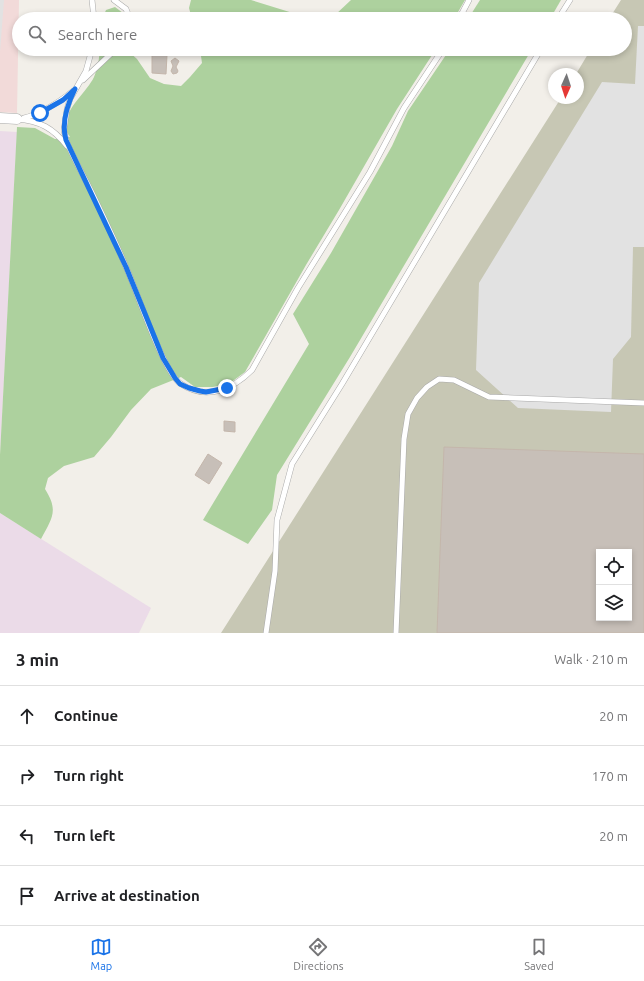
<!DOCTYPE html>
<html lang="en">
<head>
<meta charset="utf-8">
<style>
  body { margin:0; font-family:Ubuntu,sans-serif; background:#f6f6f6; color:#202124 }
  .controls { position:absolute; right:12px; bottom:12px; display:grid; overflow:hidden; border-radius:0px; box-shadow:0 2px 6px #0003 }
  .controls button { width:36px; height:36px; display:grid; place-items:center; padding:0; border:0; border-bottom:1px solid #e0e0e0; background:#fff; color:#202124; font:20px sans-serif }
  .compass { position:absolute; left:548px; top:68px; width:36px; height:36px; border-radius:50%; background:#fff; box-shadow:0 2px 6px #0003; rotate:183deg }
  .stop { position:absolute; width:12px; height:12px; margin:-9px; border:3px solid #1a73e8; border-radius:50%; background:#fff }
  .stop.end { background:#1a73e8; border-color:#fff; box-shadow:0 1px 4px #0008 }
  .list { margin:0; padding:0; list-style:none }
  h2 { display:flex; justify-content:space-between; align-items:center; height:52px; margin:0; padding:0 16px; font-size:17px }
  h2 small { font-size:13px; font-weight:400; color:#757577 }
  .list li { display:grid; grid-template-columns:26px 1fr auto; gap:12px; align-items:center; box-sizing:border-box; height:60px; padding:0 16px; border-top:1px solid #e0e0e0 }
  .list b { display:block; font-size:15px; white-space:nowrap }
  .list em { font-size:13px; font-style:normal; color:#757577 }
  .icon { flex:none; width:22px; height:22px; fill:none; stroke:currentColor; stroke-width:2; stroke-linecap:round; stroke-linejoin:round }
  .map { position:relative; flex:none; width:644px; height:633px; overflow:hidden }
  .search { position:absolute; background:#fff; box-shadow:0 2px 6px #0003; left:12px; right:12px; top:12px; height:44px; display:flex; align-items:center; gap:10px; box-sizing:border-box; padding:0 14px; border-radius:22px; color:#757577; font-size:15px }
  .sheet { height:292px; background:#fff }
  nav { display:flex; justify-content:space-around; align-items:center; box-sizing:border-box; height:56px; border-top:1px solid #e0e0e0; background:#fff; font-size:11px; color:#757577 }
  nav a { display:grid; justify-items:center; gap:2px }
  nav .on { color:#1a73e8 }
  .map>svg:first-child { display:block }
  .commercial { fill:#f2dad9 }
  .industrial { fill:#ebdbe8 }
  .construction { fill:#c7c7b4; fill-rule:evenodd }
  .forest { fill:#add19e }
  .parking { fill:#e2e2e2 }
  .building { fill:#c7bfb8; stroke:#c4b6ab; fill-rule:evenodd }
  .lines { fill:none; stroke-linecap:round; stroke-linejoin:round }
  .service-casing { stroke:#a9a9a9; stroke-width:6 }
  .minor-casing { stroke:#a9a9a9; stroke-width:11 }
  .service { stroke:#fff; stroke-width:5 }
  .minor { stroke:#fff; stroke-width:10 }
  .route { stroke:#1a73e8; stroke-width:5 }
</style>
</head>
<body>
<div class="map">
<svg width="644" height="633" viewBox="0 0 644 633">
  <rect width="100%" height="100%" fill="#f2efe9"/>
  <path class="commercial" d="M0 0H19L17 113 0 112Z"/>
  <g class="industrial">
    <path d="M0 131 17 132 0 455Z"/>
    <path d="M0 513 151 608 139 633H0Z"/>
  </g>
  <path class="construction" d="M621 0H644V633H221L561 98H578V74H576L591 49H625V19H609ZM599 552H629V618H599Z"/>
  <g class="forest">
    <path d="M191 0H251L309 18 335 15 351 0H465L454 19H192L189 8Z"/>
    <path d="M480 0H561L550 19H468Z"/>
    <path d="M115 7 131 19H102L106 10Z"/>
    <path d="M100 49H128V51L137 59 150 78 164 84 181 86 190 77 202 63 200 49H436L397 109 339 210 306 265 245 372 230 383 213 387H195L181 377 151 389 131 410 111 437 94 457 64 466 48 478 45 489C59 511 52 518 41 539L0 513V455L17 127 35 128 55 139 70 137C69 135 66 132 66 129 62 111 87 92 94 77 98 68 99 59 100 49Z"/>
    <path d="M450 49H532L350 357 277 475 272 510 248 544 203 520 309 344 293 314 331 253 392 146 408 111Z"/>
  </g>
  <g class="parking">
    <path d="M0 0H4L0 52Z"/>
    <path d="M638 26H644V247H633L631 337 613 359 611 412 518 408 476 370 479 283 602 82 635 84Z"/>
  </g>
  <g class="building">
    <path d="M138 49H150V52L138 51Z"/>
    <path d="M152 55H167L166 74 152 73Z"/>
    <path d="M175 58 179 61 176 67 178 71 177 73 173 74 171 71 173 66 171 61Z"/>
    <path d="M224 421 235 422V432L224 431Z"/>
    <path d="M444 447 644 454V633H437ZM599 552H629V618H599Z"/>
    <path d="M208 454 222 463 209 484 195 475Z"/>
  </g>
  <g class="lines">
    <defs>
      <g id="service">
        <path d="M92 0 94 19"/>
        <path d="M114 0 126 9 130 19"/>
        <path d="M459 19 469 0"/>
        <path d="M558 19 570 0"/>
        <path d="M92 49 86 71 70 99 67 109 64 130 66 140C74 160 85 178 94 197 105 220 116 243 126 267 137 291 163 372 181 384 207 401 233 389 252 370L298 288 370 172 404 108 443 49"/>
        <path d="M83 80 116 49"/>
        <path d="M24 118C43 113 58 103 73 91"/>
        <path d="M17 119C40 121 53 128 67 146"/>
        <path d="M266 633 275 571 277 520 292 464 342 384 541 49"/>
        <path d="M396 633 404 439 408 414 417 398 427 387 439 379 454 380 489 397 644 403"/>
      </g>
      <path id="minor" d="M0 118 17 119"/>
    </defs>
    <use href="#service" class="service-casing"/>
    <use href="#minor" class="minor-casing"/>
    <use href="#service" class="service"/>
    <use href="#minor" class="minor"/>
  </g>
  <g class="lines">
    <path class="route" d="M40 113 63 100 75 89C67 105 61 123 66 140L126 267 163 358 175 378 180 384 189 388 200 391 206 392 227 388"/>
  </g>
</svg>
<div class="controls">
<button><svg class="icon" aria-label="locate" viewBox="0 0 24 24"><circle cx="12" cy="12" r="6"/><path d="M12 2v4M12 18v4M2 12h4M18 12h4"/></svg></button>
<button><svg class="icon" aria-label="layers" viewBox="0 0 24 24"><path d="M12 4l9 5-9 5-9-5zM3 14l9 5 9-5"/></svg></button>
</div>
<svg class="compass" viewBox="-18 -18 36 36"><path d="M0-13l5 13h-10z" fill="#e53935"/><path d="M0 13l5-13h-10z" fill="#757577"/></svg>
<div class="stop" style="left:40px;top:113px"></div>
<div class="stop end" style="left:227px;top:388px"></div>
<div class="search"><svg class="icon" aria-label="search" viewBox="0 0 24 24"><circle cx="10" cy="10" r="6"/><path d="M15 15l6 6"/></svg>Search here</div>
</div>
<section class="sheet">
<h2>3 min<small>Walk · 210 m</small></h2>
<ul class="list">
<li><svg class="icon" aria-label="ahead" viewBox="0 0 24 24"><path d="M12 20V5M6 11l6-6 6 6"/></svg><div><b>Continue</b></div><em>20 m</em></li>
<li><svg class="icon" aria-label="right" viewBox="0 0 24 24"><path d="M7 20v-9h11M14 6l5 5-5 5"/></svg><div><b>Turn right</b></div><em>170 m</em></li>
<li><svg class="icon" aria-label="left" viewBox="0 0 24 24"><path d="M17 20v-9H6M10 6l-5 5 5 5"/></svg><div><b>Turn left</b></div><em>20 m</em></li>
<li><svg class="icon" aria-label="arrive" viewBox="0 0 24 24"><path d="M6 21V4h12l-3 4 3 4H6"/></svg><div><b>Arrive at destination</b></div></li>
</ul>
</section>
<nav>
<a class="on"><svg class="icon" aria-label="map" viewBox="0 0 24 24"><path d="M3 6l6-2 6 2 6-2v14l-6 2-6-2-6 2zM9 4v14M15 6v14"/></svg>Map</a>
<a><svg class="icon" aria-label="directions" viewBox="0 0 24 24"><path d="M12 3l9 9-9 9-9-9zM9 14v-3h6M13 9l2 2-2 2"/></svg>Directions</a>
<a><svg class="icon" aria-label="saved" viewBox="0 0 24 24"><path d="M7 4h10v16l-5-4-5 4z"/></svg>Saved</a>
</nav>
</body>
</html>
